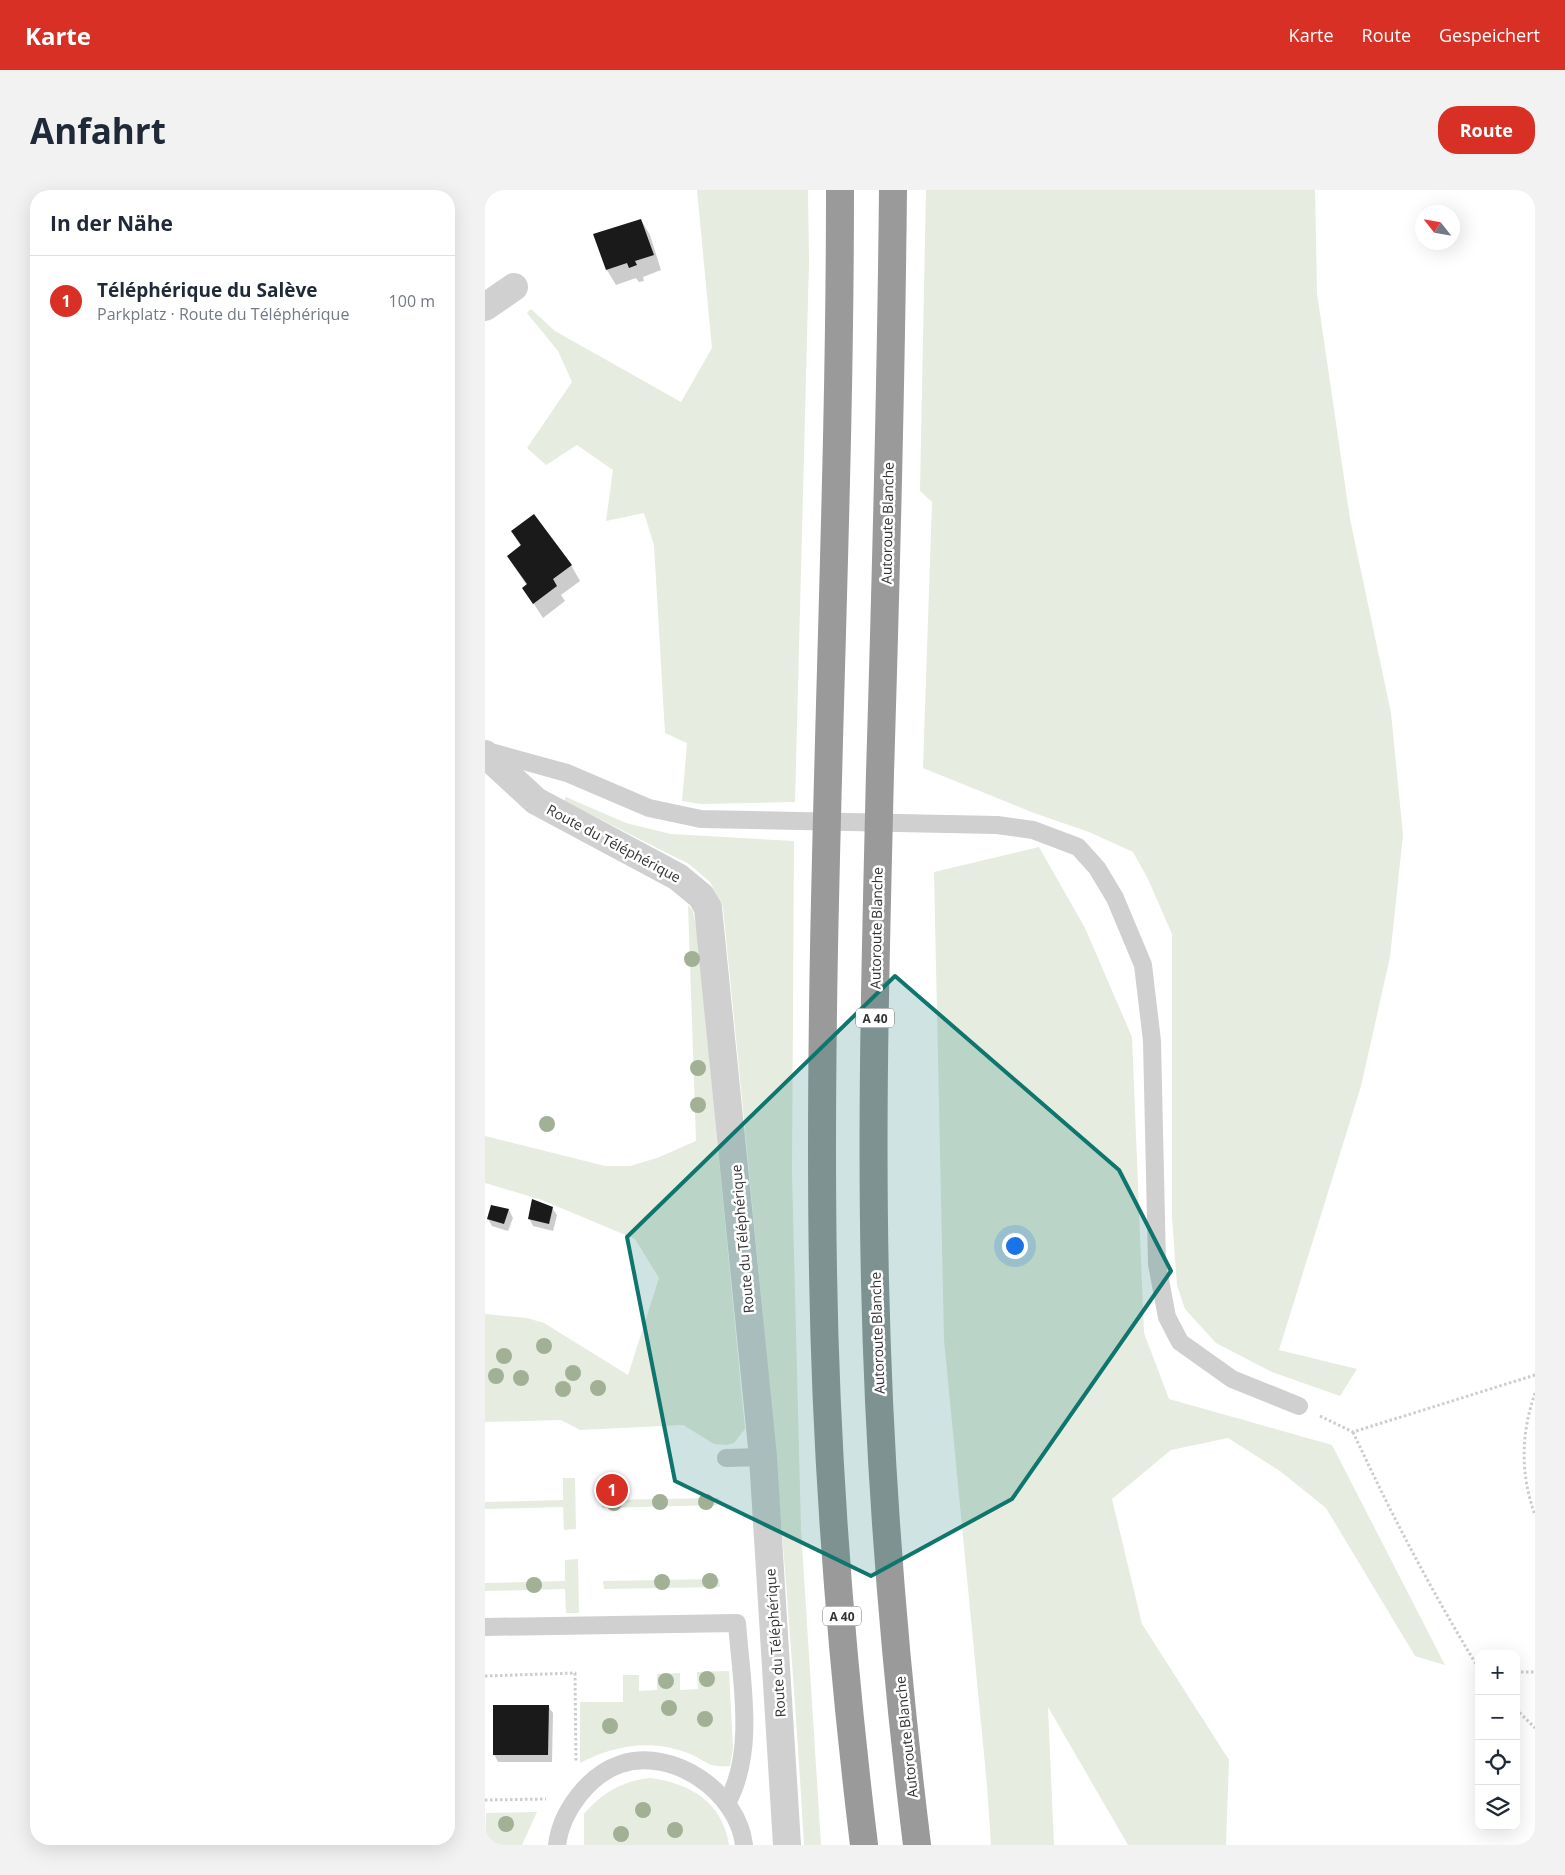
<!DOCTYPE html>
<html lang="de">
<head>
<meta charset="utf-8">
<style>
  body { margin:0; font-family:"Open Sans",sans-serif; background:#f2f2f3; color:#1f2937 }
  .controls { position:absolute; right:15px; bottom:15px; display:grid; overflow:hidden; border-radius:10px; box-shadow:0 5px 20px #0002 }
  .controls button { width:45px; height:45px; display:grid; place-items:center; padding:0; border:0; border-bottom:1px solid #e0e1e3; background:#fff; color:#1f2937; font:25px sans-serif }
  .compass { position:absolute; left:930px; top:15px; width:45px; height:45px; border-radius:50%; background:#fff; box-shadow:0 5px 20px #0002; rotate:301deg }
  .you { position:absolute; left:529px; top:1055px; width:18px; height:18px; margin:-12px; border:4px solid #fff; border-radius:50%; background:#1a73e8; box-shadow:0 0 0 8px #1a73e833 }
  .badge { display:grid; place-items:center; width:32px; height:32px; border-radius:50%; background:#d93025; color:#fff; font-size:16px; font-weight:700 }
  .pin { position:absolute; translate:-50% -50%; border:2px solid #fff; box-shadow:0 1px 5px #0006 }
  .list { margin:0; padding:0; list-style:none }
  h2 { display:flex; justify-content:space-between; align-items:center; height:65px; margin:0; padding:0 20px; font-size:21px }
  h2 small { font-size:16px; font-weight:400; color:#747a83 }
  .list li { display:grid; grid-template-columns:32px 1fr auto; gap:15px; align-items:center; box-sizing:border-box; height:90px; padding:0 20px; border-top:1px solid #e0e1e3 }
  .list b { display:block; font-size:19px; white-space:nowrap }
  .list p { margin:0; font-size:16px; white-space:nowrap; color:#747a83 }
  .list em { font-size:16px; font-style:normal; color:#747a83 }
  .icon { flex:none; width:28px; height:28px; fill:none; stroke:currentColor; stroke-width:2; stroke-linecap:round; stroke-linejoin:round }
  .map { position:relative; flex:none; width:1050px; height:1655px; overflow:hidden; border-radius:20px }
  header { display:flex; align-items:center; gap:30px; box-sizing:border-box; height:70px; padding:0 25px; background:#d93025; color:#fff }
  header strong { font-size:24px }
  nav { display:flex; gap:28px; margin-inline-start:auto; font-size:18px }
  .intro { display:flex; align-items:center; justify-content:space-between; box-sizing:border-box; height:120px; padding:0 30px }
  h1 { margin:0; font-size:35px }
  .button { padding:12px 22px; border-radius:20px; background:#d93025; color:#fff; font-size:18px; font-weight:700 }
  main { display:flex; gap:30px; padding:0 30px }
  aside { flex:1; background:#fff; border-radius:20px; box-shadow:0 5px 20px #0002 }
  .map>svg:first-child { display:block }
  .green { fill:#e6ecdf }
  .shadow { fill:#0003 }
  .building { fill:#1a1a1a }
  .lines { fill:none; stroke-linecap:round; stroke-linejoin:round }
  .path { stroke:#cdcdcd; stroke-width:3; stroke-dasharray:2.5 2.5; stroke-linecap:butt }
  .service { stroke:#d0d0d0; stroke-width:18 }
  .minor { stroke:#d0d0d0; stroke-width:28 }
  .motorway { stroke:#9a9a9a; stroke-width:28 }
  .tree { fill:#a2b095 }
  .marked { fill:#0f766e; fill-opacity:0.2; stroke:#0f766e; stroke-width:4; stroke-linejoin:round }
  .labels { text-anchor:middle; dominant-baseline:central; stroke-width:5; stroke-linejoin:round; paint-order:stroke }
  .shield { fill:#fff; stroke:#707070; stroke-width:1 }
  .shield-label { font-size:12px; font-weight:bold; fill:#333 }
  .street-label { font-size:14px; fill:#333; stroke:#fff }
</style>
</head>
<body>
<header>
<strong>Karte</strong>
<nav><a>Karte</a><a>Route</a><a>Gespeichert</a></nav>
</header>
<div class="intro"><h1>Anfahrt</h1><a class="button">Route</a></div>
<main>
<aside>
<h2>In der Nähe<small></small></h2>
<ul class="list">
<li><span class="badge">1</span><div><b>Téléphérique du Salève</b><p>Parkplatz · Route du Téléphérique</p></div><em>100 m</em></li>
</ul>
</aside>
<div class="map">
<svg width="1050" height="1655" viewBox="0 0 1050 1655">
  <rect width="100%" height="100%" fill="#fff"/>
  <g class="green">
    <path d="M212 0H323L324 71 310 612 216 614 197 611 202 553 180 543 169 355 159 323 121 331 128 280 92 255 61 275 42 258 87 192 73 161 42 123 46 119 70 141 196 212 227 158Z"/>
    <path d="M441 0H830L832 103 865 329 906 523 918 645 905 767 876 896 794 1160 872 1179 855 1206 787 1182 731 1153 700 1119 692 1095 687 1027V744L663 689 648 662 604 642 549 623 438 578 447 312 435 301Z"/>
    <path d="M81 607 141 633 186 644 309 651 307 983 316 1339 336 1655H319C301 1342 269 1030 238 718L225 692 204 674 79 611Z"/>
    <path d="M554 657 600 738 647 847 659 1143 684 1209 847 1255 960 1475 930 1466 841 1318 795 1281 743 1248 686 1260 627 1309 657 1434 744 1570 741 1655H643L563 1517 569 1655H506L502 1595 459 1150 449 682Z"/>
    <path d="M203 715 208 721 212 742 260 1239 249 1253 242 1255 229 1254 198 1235 95 1240 76 1230 0 1232V1124L42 1128 59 1133 143 1185 174 1088 150 1049 57 1010 0 993V946L120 976H145L172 968 211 951Z"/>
    <path d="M78 1288H90L91 1339 79 1340 78 1317 0 1319V1312L78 1310Z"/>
    <path d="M234 1308 233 1315 117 1318V1310Z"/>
    <path d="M93 1369 94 1423H81L80 1399 0 1401V1393L80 1391V1370Z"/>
    <path d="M234 1389 235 1397 119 1399 118 1391Z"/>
    <path d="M244 1481 248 1558 245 1576C222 1578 222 1571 203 1563 166 1549 129 1555 95 1573V1512H138V1485H154V1501L172 1500V1484L195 1483V1500L213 1499 212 1482Z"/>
    <path d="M166 1588C206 1594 237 1612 244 1655H99V1624C118 1602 137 1591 166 1588Z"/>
    <path d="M52 1622 37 1655H0L1 1623Z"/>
  </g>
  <g class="shadow">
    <path d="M156 30 165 45 176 80 158 87 159 91 154 92 151 88 131 95 122 80 110 45Z"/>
    <path d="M27 341 86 375 95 391 76 405 80 411 58 428 39 399 42 396 23 367 36 357Z"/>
    <path d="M67 1018 72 1025 68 1041 48 1036 44 1028Z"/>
    <path d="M24 1020 28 1028 23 1041 7 1036 3 1029Z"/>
    <path d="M63 1516 68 1523 67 1572H13L9 1564Z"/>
  </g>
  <g class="building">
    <path d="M156 29 169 65 150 71 152 75 144 78 142 73 121 80 108 44Z"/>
    <path d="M49 324 87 375 68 389 72 396 48 414 37 398 42 394 22 366 36 355 26 341Z"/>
    <path d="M47 1009 68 1017 64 1034 43 1029Z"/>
    <path d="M6 1015 24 1019 19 1034 2 1029Z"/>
    <path d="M8 1515H64L63 1565H8Z"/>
  </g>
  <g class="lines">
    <g class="path">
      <path d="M1050 1203C1036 1244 1035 1283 1050 1325"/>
      <path d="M835 1226 868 1242 1050 1185"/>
      <path d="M868 1242C906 1324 947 1402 994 1479"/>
      <path d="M1031 1482H1050"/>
      <path d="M0 1486 90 1483 91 1572"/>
      <path d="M1031 1519 1050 1538"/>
      <path d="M0 1610 61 1609"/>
    </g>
    <g class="service">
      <path d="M2 561 82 583 164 618 216 629 512 635 548 640 593 657 612 678 630 708 658 775 667 851 672 1074 682 1127 695 1152 747 1189 814 1216"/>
      <path d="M241 1268 278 1267"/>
      <path d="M0 1437 252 1433C256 1490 271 1561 242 1613"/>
      <path d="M72 1655C76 1622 103 1585 136 1574 188 1557 253 1602 259 1655"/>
    </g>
    <g class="minor">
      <path d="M0 117 29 97"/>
      <path d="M0 564 51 611 193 687 216 706 223 718 278 1267 302 1655"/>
    </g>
    <g class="motorway">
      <path d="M355 0C355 361 332 721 338 1082 341 1273 356 1465 379 1655"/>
      <path d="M408 0C406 194 401 388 395 583 391 752 386 921 390 1091 394 1279 409 1468 432 1655"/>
    </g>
  </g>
  <g class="tree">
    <circle cx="207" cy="769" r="8"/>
    <circle cx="213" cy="878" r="8"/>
    <circle cx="213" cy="915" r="8"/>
    <circle cx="62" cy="934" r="8"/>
    <circle cx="59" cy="1156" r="8"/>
    <circle cx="19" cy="1166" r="8"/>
    <circle cx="88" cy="1183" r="8"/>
    <circle cx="11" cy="1186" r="8"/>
    <circle cx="36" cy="1188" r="8"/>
    <circle cx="113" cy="1198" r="8"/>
    <circle cx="78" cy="1199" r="8"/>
    <circle cx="175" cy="1312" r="8"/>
    <circle cx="221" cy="1312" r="8"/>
    <circle cx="129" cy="1313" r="8"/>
    <circle cx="225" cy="1391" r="8"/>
    <circle cx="177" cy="1392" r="8"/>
    <circle cx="49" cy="1395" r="8"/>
    <circle cx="222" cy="1489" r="8"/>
    <circle cx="181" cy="1491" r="8"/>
    <circle cx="184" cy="1518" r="8"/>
    <circle cx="220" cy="1529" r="8"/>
    <circle cx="125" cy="1536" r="8"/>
    <circle cx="158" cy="1620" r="8"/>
    <circle cx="21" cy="1634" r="8"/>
    <circle cx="190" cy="1640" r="8"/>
    <circle cx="136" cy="1644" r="8"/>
  </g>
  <path class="marked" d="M410 786 634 980 686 1081 527 1309 386 1386 190 1291 142 1047Z"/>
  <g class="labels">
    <g class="shield">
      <rect x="371" y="818.5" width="38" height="19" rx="4"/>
      <rect x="338" y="1416.5" width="38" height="19" rx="4"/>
    </g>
    <g class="shield-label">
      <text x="390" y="828">A 40</text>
      <text x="357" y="1426">A 40</text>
    </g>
    <g class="street-label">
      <text transform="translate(402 333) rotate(-89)">Autoroute Blanche</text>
      <text transform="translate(129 653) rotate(28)">Route du Téléphérique</text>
      <text transform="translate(391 738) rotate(-89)">Autoroute Blanche</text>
      <text transform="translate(257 1049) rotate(-95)">Route du Téléphérique</text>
      <text transform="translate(392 1143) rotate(-92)">Autoroute Blanche</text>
      <text transform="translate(290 1453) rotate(-94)">Route du Téléphérique</text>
      <text transform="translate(421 1547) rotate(-96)">Autoroute Blanche</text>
    </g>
  </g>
</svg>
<div class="controls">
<button>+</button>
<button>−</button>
<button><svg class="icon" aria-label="locate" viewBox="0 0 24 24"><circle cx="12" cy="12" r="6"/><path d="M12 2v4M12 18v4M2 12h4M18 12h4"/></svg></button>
<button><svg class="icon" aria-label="layers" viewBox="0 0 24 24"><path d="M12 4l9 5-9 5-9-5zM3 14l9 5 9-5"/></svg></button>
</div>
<svg class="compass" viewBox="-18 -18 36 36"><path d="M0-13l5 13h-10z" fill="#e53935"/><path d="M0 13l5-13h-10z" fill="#747a83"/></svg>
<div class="you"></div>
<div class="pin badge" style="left:127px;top:1300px">1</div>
</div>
</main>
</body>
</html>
